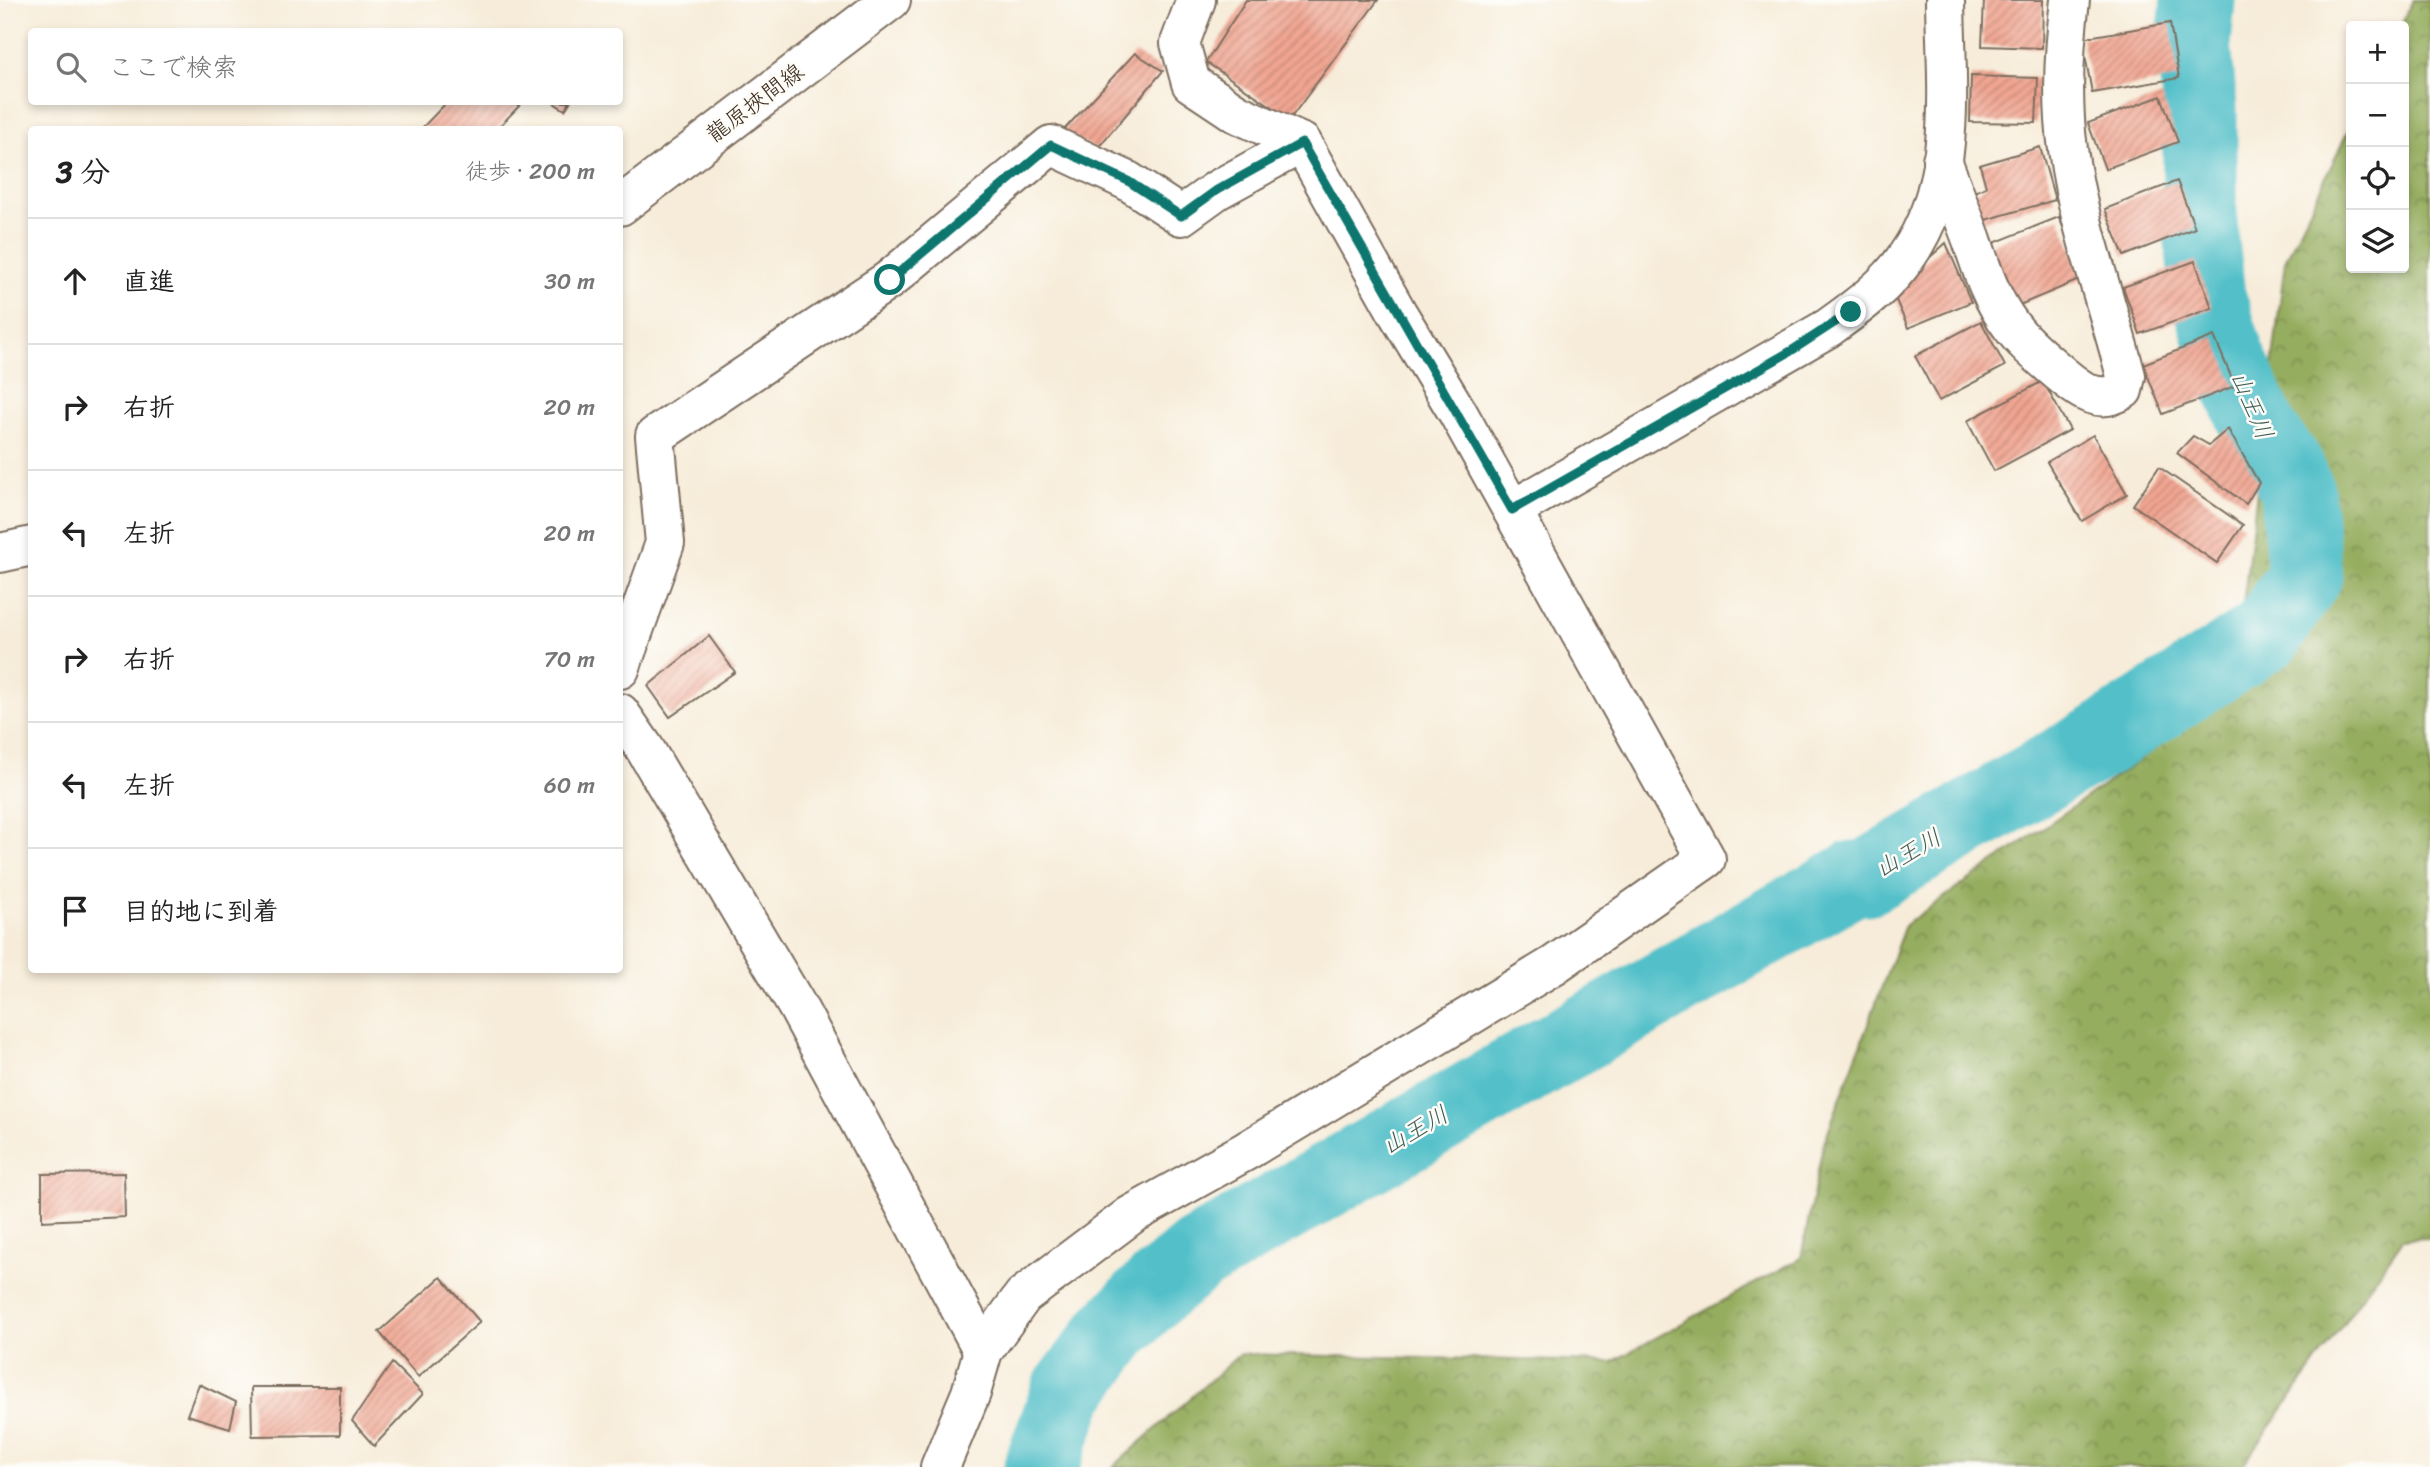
<!DOCTYPE html>
<html lang="ja">
<head>
<meta charset="utf-8">
<style>
  body { margin:0; font-family:Sriracha,"Klee One",sans-serif; background:#f2f2f2; color:#222 }
  .controls { position:absolute; right:21px; top:21px; display:grid; overflow:hidden; border-radius:7px; box-shadow:0 4px 10px #0003 }
  .controls button { width:63px; height:63px; display:grid; place-items:center; padding:0; border:0; border-bottom:2px solid #e0e0e0; background:#fff; color:#222; font:35px sans-serif }
  .stop { position:absolute; width:21px; height:21px; margin:-16px; border:5px solid #0f766e; border-radius:50%; background:#fff }
  .stop.end { background:#0f766e; border-color:#fff; box-shadow:0 2px 7px #0008 }
  .list { margin:0; padding:0; list-style:none }
  h2 { display:flex; justify-content:space-between; align-items:center; height:91px; margin:0; padding:0 28px; font-size:30px }
  h2 small { font-size:23px; font-weight:400; color:#767676 }
  .list li { display:grid; grid-template-columns:46px 1fr auto; gap:21px; align-items:center; box-sizing:border-box; height:126px; padding:0 28px; border-top:2px solid #e0e0e0 }
  .list b { display:block; font-size:26px; white-space:nowrap }
  .list em { font-size:23px; font-style:normal; color:#767676 }
  .icon { flex:none; width:38px; height:38px; fill:none; stroke:currentColor; stroke-width:2; stroke-linecap:round; stroke-linejoin:round }
  .map { position:relative; flex:none; width:2430px; height:1467px; overflow:hidden }
  .search { position:absolute; background:#fff; box-shadow:0 4px 10px #0003; left:28px; top:28px; width:595px; height:77px; display:flex; align-items:center; gap:18px; box-sizing:border-box; padding:0 24px; border-radius:7px; color:#767676; font-size:26px }
  .panel { position:absolute; background:#fff; box-shadow:0 4px 10px #0003; left:28px; top:126px; width:595px; height:847px; border-radius:7px }
  .map>svg:first-child { display:block }
  .forest { fill:url(#forest-crowns); stroke:#686c3e; stroke-width:2 }
  .lines { fill:none; stroke-linecap:round; stroke-linejoin:round }
  .river { stroke:#53c0c9; stroke-width:75 }
  .building { fill:url(#building-hatch) }
  .street-casing { stroke:#7d6e5f; stroke-width:42 }
  .secondary-casing { stroke:#7d6e5f; stroke-width:42 }
  .street { stroke:#fff; stroke-width:38 }
  .secondary { stroke:#fff; stroke-width:38 }
  .route { stroke:#0f766e; stroke-width:9 }
  .labels { text-anchor:middle; dominant-baseline:central; stroke-width:5; stroke-linejoin:round; paint-order:stroke }
  .street-label { font-size:23px; fill:#3b2a1e; stroke:#fdfcf7 }
  .water-label { font-size:24px; font-style:italic; fill:#435e5a; stroke:#fdfcf7 }
</style>
</head>
<body>
<div class="map">
<svg width="2430" height="1467" viewBox="0 0 2430 1467">
  <defs>
    <pattern id="forest-crowns" width="20" height="18" patternUnits="userSpaceOnUse" patternTransform="scale(1.75)"><rect width="20" height="18" fill="#95ad5f"/><path d="M2 6a3 3 0 1 1 6 0M12 15a3 3 0 1 1 6 0" fill="none" stroke="#7b8d4e"/></pattern>
    <pattern id="building-hatch" width="6" height="6" patternUnits="userSpaceOnUse" patternTransform="scale(1.75)"><rect width="6" height="6" fill="#f1a692"/><path d="M-1 1l2-2M0 6l6-6M5 7l2-2" fill="none" stroke="#c48777"/></pattern>
  </defs>
  <rect width="100%" height="100%" fill="#fdfcf7"/>
  <filter id="ink" filterUnits="userSpaceOnUse"><feTurbulence type="fractalNoise" baseFrequency=".0143" numOctaves="2"/><feDisplacementMap in="SourceGraphic" scale="14" xChannelSelector="R" yChannelSelector="G"/><feConvolveMatrix kernelMatrix="1 2 1 2 8 2 1 2 1" color-interpolation-filters="sRGB"/></filter>
  <filter id="wash" filterUnits="userSpaceOnUse"><feTurbulence type="fractalNoise" baseFrequency=".00686" numOctaves="4" result="noise"/><feDisplacementMap in="SourceGraphic" scale="28" xChannelSelector="R" yChannelSelector="G"/><feGaussianBlur stdDeviation="1.57" result="paint"/><feColorMatrix in="noise" values="0 0 0 0 0 0 0 0 0 0 0 0 0 0 0 0 0 1.4 0 .05"/><feComposite in="paint" operator="in"/></filter>
  <g filter="url(#wash)">
    <rect width="100%" height="100%" fill="#f7ecd9"/>
    <path class="forest" d="M2413 0H2430V1238L2403 1239 2242 1467H1113L1240 1354 1612 1362 1801 1258 1823 1145 1905 925 2232 695 2285 261 2351 125V268H2404V26H2400Z"/>
    <g class="lines">
      <path class="river" d="M1041 1467 1069 1391 1116 1329 1151 1294 1198 1255 1854 878H1866L2099 742 2266 634 2305 575 2297 490 2286 466 2262 435 2227 355 2208 296 2200 223V109L2194 44 2198 0"/>
    </g>
    <g id="blocks">
      <g class="building">
        <path d="M1246 0H1378L1290 119 1206 62Z"/>
        <path d="M1984 0H2043L2042 48 1982 46Z"/>
        <path d="M2170 23 2179 78 2092 93 2082 38Z"/>
        <path d="M1135 53 1163 71 1097 149 1062 132Z"/>
        <path d="M1971 76 2038 78 2036 123 1970 122Z"/>
        <path d="M2161 96 2178 142 2105 169 2088 123Z"/>
        <path d="M447 102H523L496 130H420Z"/>
        <path d="M552 102H570L565 110Z"/>
        <path d="M2040 147 2055 200 1982 221 1974 192 1986 187 1980 165Z"/>
        <path d="M2177 181 2195 228 2124 256 2105 209Z"/>
        <path d="M2059 217 2084 278 2005 311 1991 244Z"/>
        <path d="M1946 243 1971 302 1908 328 1892 291Z"/>
        <path d="M2195 261 2212 308 2140 334 2123 287Z"/>
        <path d="M1981 321 2005 366 1939 401 1915 356Z"/>
        <path d="M2214 336 2235 386 2163 414 2143 364Z"/>
        <path d="M2043 381 2070 430 1994 471 1967 421Z"/>
        <path d="M2228 429 2259 483 2246 504 2177 453 2193 436 2209 445Z"/>
        <path d="M2093 435 2127 494 2082 521 2047 462Z"/>
        <path d="M2159 467 2243 525 2217 563 2133 505Z"/>
        <path d="M709 636 735 672 670 717 648 686Z"/>
        <path d="M124 1173 125 1217 42 1221V1174Z"/>
        <path d="M441 1277 480 1322 418 1377 379 1332Z"/>
        <path d="M392 1363 423 1394 374 1446 352 1421Z"/>
        <path d="M199 1384 236 1402 230 1428 187 1415Z"/>
        <path d="M251 1387H340V1435L252 1436Z"/>
      </g>
    </g>
  </g>
  <g filter="url(#ink)">
    <use href="#blocks" fill-opacity="0" stroke="#7d6e5f" stroke-width="2"/>
    <g class="lines">
      <defs>
        <g id="street">
          <path d="M1942 160C1952 187 1962 213 1972 240 1982 271 1992 301 2012 327 2026 346 2045 360 2062 375 2081 391 2099 405 2123 390L2126 376C2107 301 2078 226 2068 149 2061 100 2064 49 2070 0"/>
          <path d="M1512 510 1828 328C1856 308 1887 286 1907 256 1959 182 1946 85 1945 0"/>
          <path d="M620 669 665 543 655 436 889 280 1051 145 1128 181 1181 216 1217 190 1302 143"/>
          <path d="M620 713 645 749 797 1006 983 1351"/>
          <path d="M940 1467 971 1393 983 1351 1023 1296 1131 1215 1246 1151 1554 965 1706 859 1458 413 1398 314 1302 143 1236 113 1191 83 1180 43 1196 0"/>
        </g>
        <g id="secondary">
          <path d="M620 206 891 0"/>
          <path d="M0 553 32 546"/>
        </g>
      </defs>
      <use href="#street" class="street-casing"/>
      <use href="#secondary" class="secondary-casing"/>
      <use href="#street" class="street"/>
      <use href="#secondary" class="secondary"/>
    </g>
  </g>
  <g class="lines" filter="url(#ink)">
    <path class="route" d="M890 280 1051 145 1128 181 1181 216 1217 190 1302 143 1512 510 1791 351 1851 312"/>
  </g>
  <g class="labels">
    <g class="street-label">
      <text transform="translate(755 103) rotate(-37)">龍原挾間線</text>
    </g>
    <g class="water-label">
      <text transform="translate(2252 405) rotate(67)">山王川</text>
      <text transform="translate(1908 853) rotate(-30)">山王川</text>
      <text transform="translate(1415 1130) rotate(-30)">山王川</text>
    </g>
  </g>
</svg>
<div class="controls">
<button>+</button>
<button>−</button>
<button><svg class="icon" aria-label="locate" viewBox="0 0 24 24"><circle cx="12" cy="12" r="6"/><path d="M12 2v4M12 18v4M2 12h4M18 12h4"/></svg></button>
<button><svg class="icon" aria-label="layers" viewBox="0 0 24 24"><path d="M12 4l9 5-9 5-9-5zM3 14l9 5 9-5"/></svg></button>
</div>
<div class="stop" style="left:890px;top:280px"></div>
<div class="stop end" style="left:1851px;top:312px"></div>
<div class="search"><svg class="icon" aria-label="search" viewBox="0 0 24 24"><circle cx="10" cy="10" r="6"/><path d="M15 15l6 6"/></svg>ここで検索</div>
<section class="panel">
<h2>3 分<small>徒歩 · 200 m</small></h2>
<ul class="list">
<li><svg class="icon" aria-label="ahead" viewBox="0 0 24 24"><path d="M12 20V5M6 11l6-6 6 6"/></svg><div><b>直進</b></div><em>30 m</em></li>
<li><svg class="icon" aria-label="right" viewBox="0 0 24 24"><path d="M7 20v-9h11M14 6l5 5-5 5"/></svg><div><b>右折</b></div><em>20 m</em></li>
<li><svg class="icon" aria-label="left" viewBox="0 0 24 24"><path d="M17 20v-9H6M10 6l-5 5 5 5"/></svg><div><b>左折</b></div><em>20 m</em></li>
<li><svg class="icon" aria-label="right" viewBox="0 0 24 24"><path d="M7 20v-9h11M14 6l5 5-5 5"/></svg><div><b>右折</b></div><em>70 m</em></li>
<li><svg class="icon" aria-label="left" viewBox="0 0 24 24"><path d="M17 20v-9H6M10 6l-5 5 5 5"/></svg><div><b>左折</b></div><em>60 m</em></li>
<li><svg class="icon" aria-label="arrive" viewBox="0 0 24 24"><path d="M6 21V4h12l-3 4 3 4H6"/></svg><div><b>目的地に到着</b></div></li>
</ul>
</section>
</div>
</body>
</html>
